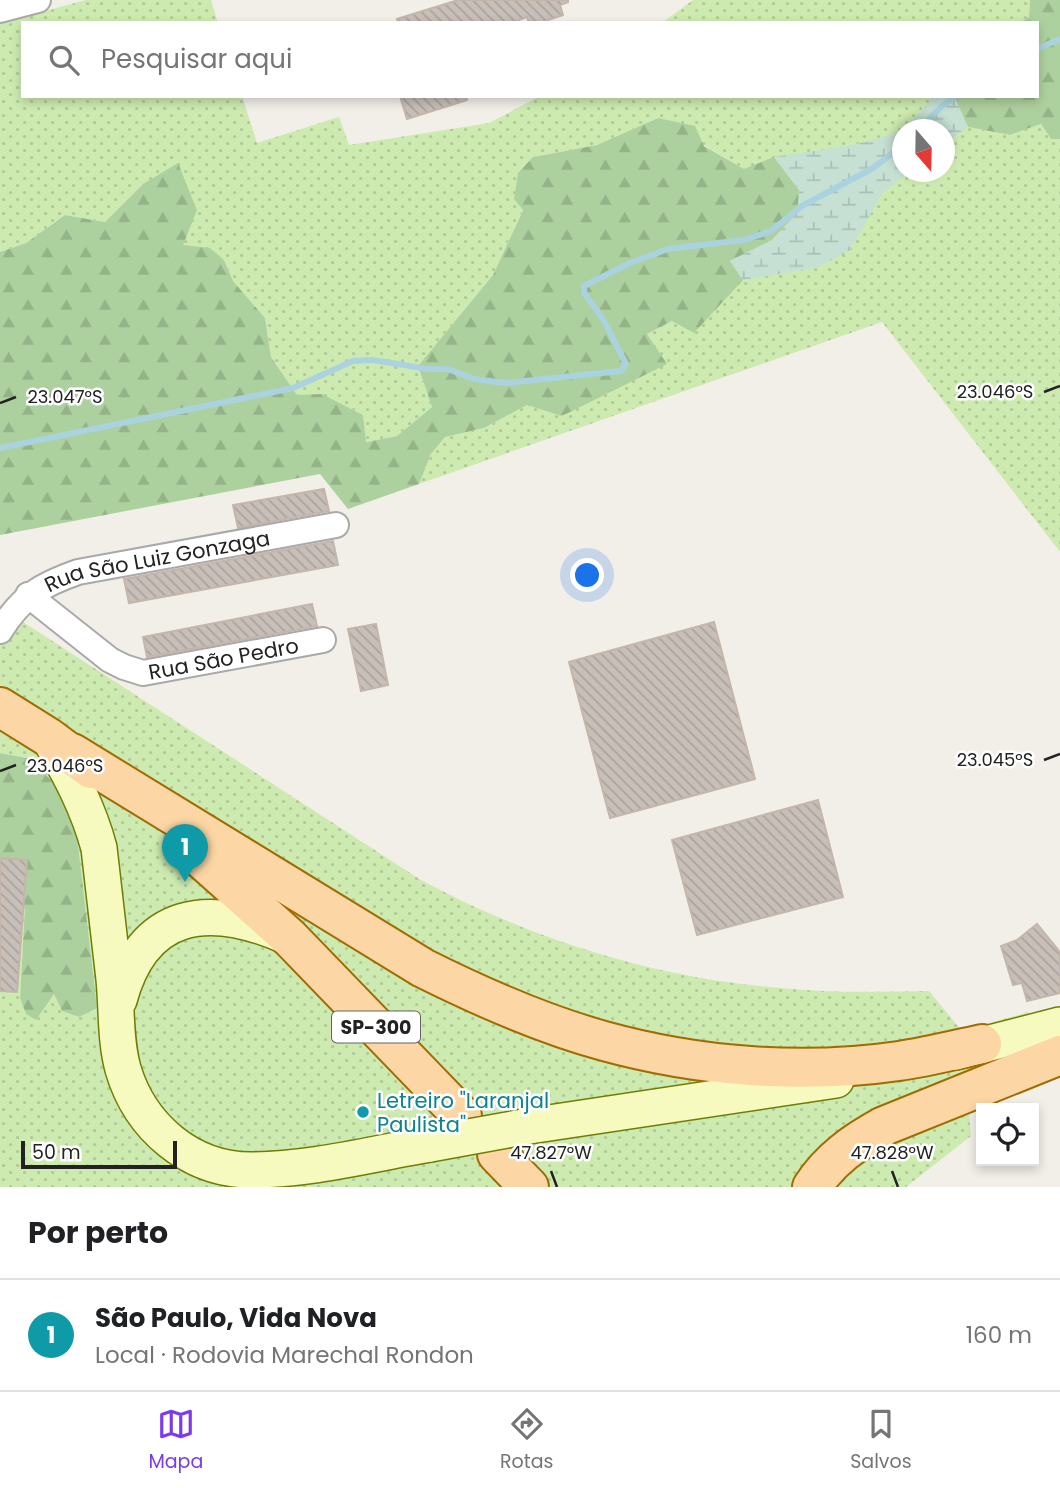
<!DOCTYPE html>
<html lang="pt">
<head>
<meta charset="utf-8">
<style>
  body { margin:0; font-family:Poppins,sans-serif; background:#f6f6f6; color:#202124 }
  .controls { position:absolute; right:21px; bottom:21px; display:grid; overflow:hidden; border-radius:0px; box-shadow:0 4px 10px #0003 }
  .controls button { width:63px; height:63px; display:grid; place-items:center; padding:0; border:0; border-bottom:2px solid #e0e0e0; background:#fff; color:#202124; font:35px sans-serif }
  .compass { position:absolute; left:892px; top:119px; width:63px; height:63px; border-radius:50%; background:#fff; box-shadow:0 4px 10px #0003; rotate:160deg }
  .scale { position:absolute; left:21px; bottom:18px; width:156px; box-sizing:border-box; padding-left:7px; border:4px solid #222; border-top:0; font-size:19px; line-height:24px; white-space:nowrap; color:#222; -webkit-text-stroke:5px #fff; paint-order:stroke }
  .you { position:absolute; left:588px; top:576px; width:24px; height:24px; margin:-18px; border:5px solid #fff; border-radius:50%; background:#1a73e8; box-shadow:0 0 0 10px #1a73e833 }
  .badge { display:grid; place-items:center; width:46px; height:46px; border-radius:50%; background:#7c3aed; color:#fff; font-size:23px; font-weight:700 }
  .pin { position:absolute; translate:-50% -58px; filter:drop-shadow(0 2px 4px #0008) }
  .pin::after { content:''; position:absolute; top:37px; width:24px; height:21px; background:inherit; clip-path:polygon(0 0,100% 0,50% 100%) }
  .list { margin:0; padding:0; list-style:none }
  h2 { display:flex; justify-content:space-between; align-items:center; height:91px; margin:0; padding:0 28px; font-size:30px }
  h2 small { font-size:23px; font-weight:400; color:#757577 }
  .list li { display:grid; grid-template-columns:46px 1fr auto; gap:21px; align-items:center; box-sizing:border-box; height:112px; padding:0 28px; border-top:2px solid #e0e0e0 }
  .list b { display:block; font-size:26px; white-space:nowrap }
  .list p { margin:0; font-size:23px; white-space:nowrap; color:#757577 }
  .list em { font-size:23px; font-style:normal; color:#757577 }
  .icon { flex:none; width:38px; height:38px; fill:none; stroke:currentColor; stroke-width:2; stroke-linecap:round; stroke-linejoin:round }
  .map { position:relative; flex:none; width:1060px; height:1187px; overflow:hidden }
  .search { position:absolute; background:#fff; box-shadow:0 4px 10px #0003; left:21px; right:21px; top:21px; height:77px; display:flex; align-items:center; gap:18px; box-sizing:border-box; padding:0 24px; border-radius:0px; color:#757577; font-size:26px }
  .sheet { height:203px; background:#fff }
  nav { display:flex; justify-content:space-around; align-items:center; box-sizing:border-box; height:98px; border-top:2px solid #e0e0e0; background:#fff; font-size:19px; color:#757577 }
  nav a { display:grid; justify-items:center; gap:4px }
  nav .on { color:#7c3aed }
  .map>svg:first-child { display:block }
  .grass { fill:url(#grass-dots); fill-rule:evenodd }
  .forest { fill:url(#forest-firs) }
  .wetland { fill:url(#wetland-marsh) }
  .lines { fill:none; stroke-linecap:round; stroke-linejoin:round }
  .stream { stroke:#aad3df; stroke-width:6 }
  .building { fill:url(#building-back-hatch); stroke:#c4b6ab; stroke-width:2 }
  .minor-casing { stroke:#a9a9a9; stroke-width:28 }
  .secondary-casing { stroke:#707d05; stroke-width:38 }
  .primary-casing { stroke:#a06b00; stroke-width:42 }
  .minor { stroke:#fff; stroke-width:24 }
  .secondary { stroke:#f7fabf; stroke-width:35 }
  .primary { stroke:#fcd6a4; stroke-width:38 }
  .secondary-bridge-casing { stroke:#707d05; stroke-width:38; stroke-linecap:butt }
  .secondary-bridge { stroke:#f7fabf; stroke-width:35 }
  .ticks { fill:none; stroke:#222; stroke-width:2.5 }
  .culture-dot { fill:#0f9aa8; stroke:#fff; stroke-width:2.5 }
  .labels { text-anchor:middle; dominant-baseline:central; stroke-width:5; stroke-linejoin:round; paint-order:stroke }
  .shield { fill:#fff; stroke:#646464; stroke-width:2 }
  .shield-label { font-size:19px; font-weight:bold; fill:#222 }
  .street-label { font-size:21px; fill:#222; stroke:#fff }
  .culture-label { font-size:21px; fill:#0d838f; stroke:#fff; text-anchor:start }
  .ticks-label { font-size:18px; text-anchor:middle; fill:#222; stroke:#fff; stroke-width:5; stroke-linejoin:round; paint-order:stroke }
</style>
</head>
<body>
<div class="map">
<svg width="1060" height="1187" viewBox="0 0 1060 1187">
  <defs>
    <pattern id="grass-dots" width="8" height="8" patternUnits="userSpaceOnUse" patternTransform="scale(1.75)"><rect width="8" height="8" fill="#cdebb0"/><path d="M2 2h.1M6 6h.1" fill="none" stroke="#b0c997" stroke-width="1.8" stroke-linecap="round"/></pattern>
    <pattern id="forest-firs" width="22" height="20" patternUnits="userSpaceOnUse" patternTransform="scale(1.75)"><rect width="22" height="20" fill="#add19e"/><path d="M5 1l3.5 6h-7zM16 11l3.5 6h-7z" fill="#95b388"/></pattern>
    <pattern id="wetland-marsh" width="20" height="14" patternUnits="userSpaceOnUse" patternTransform="scale(1.75)"><rect width="20" height="14" fill="#c6e0d4"/><path d="M1 5h8M5 5V1M11 12h8M15 12V8" fill="none" stroke="#aac0b6"/></pattern>
    <pattern id="building-back-hatch" width="6" height="6" patternUnits="userSpaceOnUse" patternTransform="scale(1.75)"><rect width="6" height="6" fill="#c7bfb8"/><path d="M-1 5l2 2M0 0l6 6M5-1l2 2" fill="none" stroke="#aba49e"/></pattern>
  </defs>
  <rect width="100%" height="100%" fill="#f2efe9"/>
  <g class="grass">
    <path d="M86 0H211L218 23H23V96H242L257 143 339 117 349 145 489 123 540 96H954L968 127 1010 135 1041 124 1051 139H1060V552L882 322 419 484 431 454 445 437 484 428 527 405 666 364 647 334 672 321 744 169 658 118 597 145 533 157 523 209 493 275 418 366 432 407 397 436 365 442 363 415 323 395H297L271 357 265 318 233 281 224 260 183 245 143 184 105 222 65 215 26 243 0 252V23ZM902 130H944V172H902Z"/>
    <path d="M693 0H1030L1029 17 1019 23H662Z"/>
    <path d="M0 607 421 880C531 939 654 978 780 988 829 993 879 992 929 991L962 1031 1028 1012 1052 1042 967 1086 971 1136 906 1187H0V904H25L20 998 54 994 62 1011 79 1017 97 1007 27 758 0 753Z"/>
  </g>
  <g class="forest">
    <path d="M1030 0H1060V139H1051L1041 124 1010 135 968 127 954 96H1037V23H1019L1029 17Z"/>
    <path d="M658 118 695 126 704 146 744 169 774 157 799 190 798 213 772 240 730 261 743 280 694 333 672 321 647 334 667 364 562 416 527 405 484 428 445 437 431 454 419 484 348 509 320 474 0 535V252L26 243 65 215 105 222 143 184 178 163 197 210 183 245 210 248 224 260 233 281 265 318 271 357 297 395 322 394 363 415 366 442 397 436 432 407 418 366 493 275 523 210 514 199 518 173 533 157 597 145Z"/>
    <path d="M0 753 27 758 50 779 67 805 77 837 97 1008 79 1017 62 1011 54 994 36 1020 26 1014 20 998 25 905 0 904Z"/>
  </g>
  <path class="wetland" d="M934 96H954L968 127 945 144 944 130H902V172H909L882 194 850 250 817 268 743 280 730 261 772 240 798 212 799 190 774 157C808 151 864 146 894 133 911 125 922 110 934 96Z"/>
  <g class="lines">
    <g class="stream">
      <path d="M1037 49 1060 39"/>
      <path d="M919 130 941 107 956 96"/>
      <path d="M0 448 293 388 353 361 373 360 428 369H448L474 379 505 383 621 371 626 364 603 319 584 293V286L630 263 668 249 744 240 771 231 802 206 873 168 902 146"/>
    </g>
  </g>
  <g class="building">
    <path d="M458 0H568V2L560 5 563 15 539 23H529L527 17 511 23H398L397 19Z"/>
    <path d="M400 96H466L467 100 407 119Z"/>
    <path d="M324 489 329 511 238 528 233 505Z"/>
    <path d="M333 541 338 565 129 603 124 579Z"/>
    <path d="M312 604 317 626 147 657 143 637Z"/>
    <path d="M714 622 755 779 610 818 569 662Z"/>
    <path d="M376 624 388 685 361 691 348 629Z"/>
    <path d="M818 800 843 897 697 935 672 840Z"/>
    <path d="M0 858 27 860 17 992 0 991Z"/>
    <path d="M1037 924 1060 952V993L1027 1001 1022 983 1013 985 1001 946 1017 940Z"/>
  </g>
  <g class="lines">
    <defs>
      <g id="minor">
        <path d="M0 10 38 0"/>
        <path id="s1" d="M28 595 110 660 124 667 143 673 323 640"/>
        <path id="s2" d="M0 631C22 596 41 585 78 572L336 525"/>
      </g>
      <g id="secondary">
        <path d="M49 738C70 774 88 807 99 848 104 891 109 935 114 979 117 1009 115 1040 123 1069 140 1127 190 1170 251 1170 310 1170 371 1154 430 1144"/>
        <path d="M119 1000C143 910 208 902 286 936"/>
        <path d="M955 1052 1060 1025"/>
        <path d="M529 1126 836 1080"/>
      </g>
      <g id="primary">
        <path d="M0 707 48 737 91 769"/>
        <path d="M72 753 423 968C481 997 542 1024 604 1041 698 1067 802 1075 899 1061 927 1057 954 1050 982 1044"/>
        <path d="M187 846 290 938 462 1116"/>
        <path d="M497 1154 529 1187"/>
        <path d="M812 1187C830 1159 855 1142 884 1126L1060 1055"/>
      </g>
    </defs>
    <use href="#minor" class="minor-casing"/>
    <use href="#secondary" class="secondary-casing"/>
    <use href="#primary" class="primary-casing"/>
    <use href="#minor" class="minor"/>
    <use href="#secondary" class="secondary"/>
    <use href="#primary" class="primary"/>
    <defs>
      <path id="secondary-bridge" d="M430 1144 529 1126"/>
    </defs>
    <use href="#secondary-bridge" class="secondary-bridge-casing"/>
    <use href="#secondary-bridge" class="secondary-bridge"/>
  </g>
  <path class="ticks" d="M1044 392 1060 386M0 403 16 397M1044 760 1060 754M0 771 16 765M551 1171 557 1187M892 1171 898 1187"/>
  <circle class="culture-dot" cx="363" cy="1112" r="7"/>
  <g class="labels">
    <rect class="shield" x="332" y="1011.5" width="88" height="31" rx="5"/>
    <g class="shield-label">
      <text x="376" y="1027">SP-300</text>
    </g>
    <g class="street-label">
      <text stroke="none"><textPath href="#s2" startOffset="180">Rua São Luiz Gonzaga</textPath></text>
      <text stroke="none"><textPath href="#s1" startOffset="222">Rua São Pedro</textPath></text>
    </g>
    <g class="culture-label">
      <text x="377" y="1100">Letreiro "Laranjal<tspan x="377" dy="24">Paulista"</tspan></text>
    </g>
  </g>
  <g class="ticks-label">
    <text x="995" y="398">23.046°S</text>
    <text x="65" y="403">23.047°S</text>
    <text x="995" y="766">23.045°S</text>
    <text x="65" y="772">23.046°S</text>
    <text x="551" y="1159">47.827°W</text>
    <text x="892" y="1159">47.828°W</text>
  </g>
</svg>
<div class="controls">
<button><svg class="icon" aria-label="locate" viewBox="0 0 24 24"><circle cx="12" cy="12" r="6"/><path d="M12 2v4M12 18v4M2 12h4M18 12h4"/></svg></button>
</div>
<svg class="compass" viewBox="-18 -18 36 36"><path d="M0-13l5 13h-10z" fill="#e53935"/><path d="M0 13l5-13h-10z" fill="#757577"/></svg>
<div class="scale">50 m</div>
<div class="you"></div>
<div class="pin badge" style="left:185px;top:882px;background:#0f9aa8">1</div>
<div class="search"><svg class="icon" aria-label="search" viewBox="0 0 24 24"><circle cx="10" cy="10" r="6"/><path d="M15 15l6 6"/></svg>Pesquisar aqui</div>
</div>
<section class="sheet">
<h2>Por perto<small></small></h2>
<ul class="list">
<li><span class="badge" style="background:#0f9aa8">1</span><div><b>São Paulo, Vida Nova</b><p>Local · Rodovia Marechal Rondon</p></div><em>160 m</em></li>
</ul>
</section>
<nav>
<a class="on"><svg class="icon" aria-label="map" viewBox="0 0 24 24"><path d="M3 6l6-2 6 2 6-2v14l-6 2-6-2-6 2zM9 4v14M15 6v14"/></svg>Mapa</a>
<a><svg class="icon" aria-label="directions" viewBox="0 0 24 24"><path d="M12 3l9 9-9 9-9-9zM9 14v-3h6M13 9l2 2-2 2"/></svg>Rotas</a>
<a><svg class="icon" aria-label="saved" viewBox="0 0 24 24"><path d="M7 4h10v16l-5-4-5 4z"/></svg>Salvos</a>
</nav>
</body>
</html>
